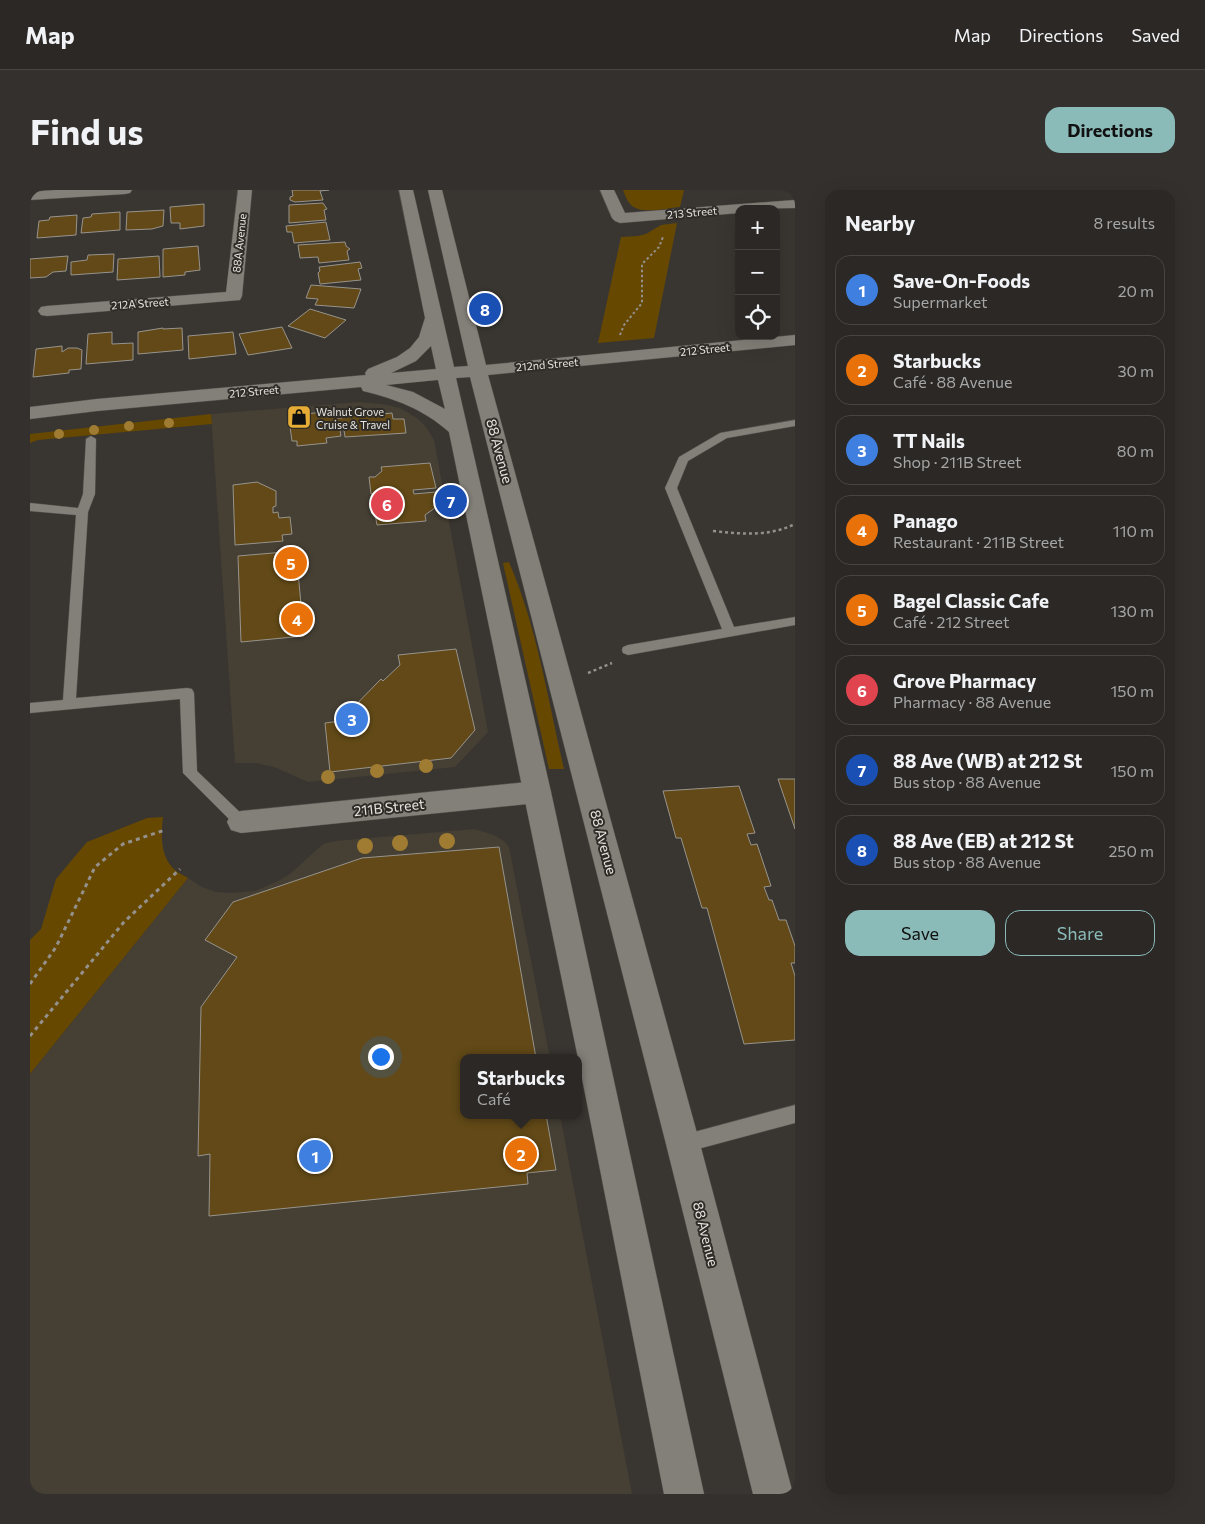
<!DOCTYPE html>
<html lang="en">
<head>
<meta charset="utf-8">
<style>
  body { margin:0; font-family:Commissioner,sans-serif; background:#33302d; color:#f1f3f6 }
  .controls { position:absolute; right:15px; top:15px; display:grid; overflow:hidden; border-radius:10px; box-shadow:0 5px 20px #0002 }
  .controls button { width:45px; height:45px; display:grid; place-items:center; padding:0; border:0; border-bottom:1px solid #474442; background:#2b2825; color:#f1f3f6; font:25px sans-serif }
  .you { position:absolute; left:350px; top:866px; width:18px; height:18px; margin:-12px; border:4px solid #fff; border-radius:50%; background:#1a73e8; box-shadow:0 0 0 8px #1a73e833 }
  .badge { display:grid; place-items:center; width:32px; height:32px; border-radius:50%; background:#8bbbb9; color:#fff; font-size:16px; font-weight:700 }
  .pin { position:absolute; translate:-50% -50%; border:2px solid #fff; box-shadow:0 1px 5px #0006 }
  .popup { position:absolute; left:430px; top:864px; width:122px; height:65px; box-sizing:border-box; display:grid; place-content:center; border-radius:10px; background:#2b2825; filter:drop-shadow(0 1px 4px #0005); font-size:16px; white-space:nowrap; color:#a6a6a7 }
  .popup b { font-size:19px; color:#f1f3f6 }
  .popup::after { content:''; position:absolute; left:50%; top:100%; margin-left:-10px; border:10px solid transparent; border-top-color:#2b2825 }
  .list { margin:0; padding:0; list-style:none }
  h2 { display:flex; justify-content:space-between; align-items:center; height:65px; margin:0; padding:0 20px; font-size:21px }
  h2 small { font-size:16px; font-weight:400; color:#a6a6a7 }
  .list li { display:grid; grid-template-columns:32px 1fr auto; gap:15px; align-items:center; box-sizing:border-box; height:70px; margin:0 10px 10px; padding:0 10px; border:1px solid #474442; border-radius:15px }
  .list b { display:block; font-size:19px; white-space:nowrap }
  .list p { margin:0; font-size:16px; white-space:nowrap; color:#a6a6a7 }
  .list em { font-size:16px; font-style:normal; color:#a6a6a7 }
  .actions { display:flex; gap:10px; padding:15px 20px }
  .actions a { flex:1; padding:11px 0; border:1px solid #8bbbb9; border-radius:15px; text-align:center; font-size:18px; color:#8bbbb9 }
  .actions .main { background:#8bbbb9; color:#111 }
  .icon { flex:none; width:28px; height:28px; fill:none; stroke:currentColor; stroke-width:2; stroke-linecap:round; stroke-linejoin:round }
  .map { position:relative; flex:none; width:765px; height:1304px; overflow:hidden; border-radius:15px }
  header { display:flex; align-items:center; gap:30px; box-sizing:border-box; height:70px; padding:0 25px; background:#2b2825; border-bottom:1px solid #474442 }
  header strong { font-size:24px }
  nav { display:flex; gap:28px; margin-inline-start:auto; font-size:18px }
  .intro { display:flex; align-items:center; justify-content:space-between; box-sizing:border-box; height:120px; padding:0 30px }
  h1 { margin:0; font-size:35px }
  .button { padding:12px 22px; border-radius:15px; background:#8bbbb9; color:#111; font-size:18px; font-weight:700 }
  main { display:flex; gap:30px; padding:0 30px }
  aside { flex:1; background:#2b2825; border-radius:15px; box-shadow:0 5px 20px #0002 }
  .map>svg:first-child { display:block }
  .built { fill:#453f34 }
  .green { fill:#674800 }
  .building { fill:#624917; stroke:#97948d }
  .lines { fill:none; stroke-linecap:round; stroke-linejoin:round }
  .lane-casing { stroke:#54524d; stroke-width:1 }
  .street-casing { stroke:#54524d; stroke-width:1 }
  .secondary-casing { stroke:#54524d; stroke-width:1 }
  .path-far2 { stroke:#94918d; stroke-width:2; stroke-dasharray:2.5 2.5; stroke-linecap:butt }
  .path-far1 { stroke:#94918d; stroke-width:2.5; stroke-dasharray:3 3; stroke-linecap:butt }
  .path { stroke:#94918d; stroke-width:3; stroke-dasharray:4 4; stroke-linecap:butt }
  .lane { fill:#837f79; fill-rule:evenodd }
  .street { fill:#837f79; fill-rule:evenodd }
  .secondary { fill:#837f79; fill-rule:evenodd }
  .tree { fill:#9f7c32 }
  .labels { text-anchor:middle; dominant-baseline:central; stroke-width:4; stroke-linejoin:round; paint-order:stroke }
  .far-street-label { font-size:11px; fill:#e7e5e1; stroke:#2f2c27 }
  .far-poi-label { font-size:11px; fill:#e7e5e1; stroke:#2f2c27; text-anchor:start }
  .street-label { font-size:14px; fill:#e7e5e1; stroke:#2f2c27 }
</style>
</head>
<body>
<header>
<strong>Map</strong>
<nav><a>Map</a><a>Directions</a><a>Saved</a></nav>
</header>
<div class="intro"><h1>Find us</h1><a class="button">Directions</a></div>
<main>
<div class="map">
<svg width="765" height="1304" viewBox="0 0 765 1304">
  <rect width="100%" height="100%" fill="#393631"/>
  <g class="built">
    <path d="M329 212 352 214 370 218 387 228 396 237 404 250 458 542 425 577 278 592 244 577 226 573H205L181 224Z"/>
    <path d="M444 639 464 645 474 651 479 657 520 868H434V925H530L602 1304H0V884L158 688 172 697 186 702 202 703 225 701 248 691 260 684 293 654 305 651Z"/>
  </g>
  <g class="green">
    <path d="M593 0H654L650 17C637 18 612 25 601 15 597 11 595 5 593 0Z"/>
    <path d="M647 33 624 148 568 153 591 47 608 46 616 44 631 35Z"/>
    <path d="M181 224 182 234 8 250 0 253V244Z"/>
    <path d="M479 372C507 437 518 510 534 579H519L473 373Z"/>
    <path d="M133 627C131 643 130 664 142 677 146 682 153 685 158 688L0 884V750L11 739 26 689 57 652 117 628Z"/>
  </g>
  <g class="building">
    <path d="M262 0H299L290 1 293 10 265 12 260 10V7L263 6Z"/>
    <path d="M293 13 297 19 294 20 296 30 259 33V15Z"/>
    <path d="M174 14V36L150 39V33H141L140 17Z"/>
    <path d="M134 20 133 36 122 39 96 40 97 22Z"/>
    <path d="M90 22V40L51 43 53 28 61 27 62 24Z"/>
    <path d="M47 25 46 45 7 48 9 31 19 30 20 27Z"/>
    <path d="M296 32 300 50 264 53 262 42H257L256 36Z"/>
    <path d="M315 52 316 56 320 59 317 61 319 70 289 73 288 67 270 68 268 55Z"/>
    <path d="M168 56 170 80 155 82V85L133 87V59Z"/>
    <path d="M84 64 83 82 41 85V72L57 70 58 65Z"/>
    <path d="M38 66 36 81 23 82 16 87 0 88V69Z"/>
    <path d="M129 66 130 87 87 90 88 69Z"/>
    <path d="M330 72 332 78 328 79 331 90 290 94 288 83 290 81 289 77Z"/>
    <path d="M281 95 331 99 324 118 285 115 288 109 276 108Z"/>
    <path d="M280 119 316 130 295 148 258 136Z"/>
    <path d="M252 137 262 158 218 165 209 144Z"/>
    <path d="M133 138V139L152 138 153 160 108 164V142Z"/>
    <path d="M82 142V154L103 153V170L56 174 58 144Z"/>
    <path d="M203 142 206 164 159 169 158 146Z"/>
    <path d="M32 156V162L38 158H47L52 160 51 179 39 180V183L3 187 6 159Z"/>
    <path d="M341 219 342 225 362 223 363 229H374L376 243 315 247 313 234H309L311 246 296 248 297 253 267 256V251H262L258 222 274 221V224L306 221 307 228H312L311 220Z"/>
    <path d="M400 273 406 298 383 300 384 304 406 302 409 315 395 325 396 331 347 335 342 307 348 306 347 304H341L339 287H345L352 281 351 277Z"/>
    <path d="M227 292 246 301V316L243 317V323L248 322 249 328 260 327 262 344 252 345 253 351 205 355 203 295Z"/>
    <path d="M422 294 425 308 416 309 414 295Z"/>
    <path d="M266 361 274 446 211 452 208 366Z"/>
    <path d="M426 459 445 540 421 568 300 582 295 533 310 531 351 489 353 491 370 475 368 465Z"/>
    <path d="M748 589H765V639Z"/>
    <path d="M709 596 725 643 717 644 721 655 727 654 741 696 734 697 739 710H742L749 730H756L765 756V773H761L765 786V850L714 854 677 718H672L651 648H646L633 601Z"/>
    <path d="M469 657 506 868H434V925H516L526 980 497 983 498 994 179 1026 180 964 168 966 171 817 207 767 175 750 203 712 332 668Z"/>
  </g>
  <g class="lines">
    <defs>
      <g id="lane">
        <path d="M765 230V236L697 248 658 271 647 298 704 437 765 427V435L598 465 593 463 592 460 593 457 598 455 692 439 635 298 649 267 690 243Z"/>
        <path d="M61 246 66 249 65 304 58 322 46 508 157 498 162 499 164 503 167 581 216 628 218 632 216 636 211 638 206 636 153 583 150 509 0 523V513L33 510 46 325 0 321V313L48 318 53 304 56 249Z"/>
        <path d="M765 915V933L653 963 647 960 644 954 647 948 653 945Z"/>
      </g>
      <g id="street">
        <path d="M25 0H102L100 3 95 4 0 10V2Z"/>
        <path d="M208 0H222L212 106 210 110 17 126 11 125 8 121 11 117 17 116 196 102Z"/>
        <path d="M570 0H584L595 23 765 10V18L709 19V23L590 33 585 31 582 28Z"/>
        <path d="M508 591 517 594 521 602 517 610 508 613 211 643 201 640 197 632 201 624 211 621Z"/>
      </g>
      <path id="secondary" d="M369 0H383L424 177 438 176 398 0H412L456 175 765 145V155L458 185 670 954 763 1304H723L636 954 440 187 426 188 521 602 674 1304H634L548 868 419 242C393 219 366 209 333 201L331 197 67 221 0 229V217L67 209 336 185 335 183 338 179 367 167 380 158 389 147 395 128ZM401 156 406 179 361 183 386 171ZM408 190 415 219 383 202 356 195Z"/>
    </defs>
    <use href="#lane" class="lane-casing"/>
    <use href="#street" class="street-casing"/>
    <use href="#secondary" class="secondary-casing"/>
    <path class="path-far2" d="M590 145 594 135 612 113V74L629 57 633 47"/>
    <g class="path-far1">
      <path d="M683 341C712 344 738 347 765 334"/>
      <path d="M558 483 582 473"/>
    </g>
    <g class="path">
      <path d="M0 794 26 757 65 677 93 654 135 640"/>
      <path d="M0 846 94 732 150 679"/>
    </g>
    <use href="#lane" class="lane"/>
    <use href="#street" class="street"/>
    <use href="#secondary" class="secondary"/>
  </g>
  <g class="tree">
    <circle cx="139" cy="233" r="5"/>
    <circle cx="99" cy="236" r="5"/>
    <circle cx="64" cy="240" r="5"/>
    <circle cx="29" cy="244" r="5"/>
    <circle cx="396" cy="576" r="7"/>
    <circle cx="347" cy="581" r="7"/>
    <circle cx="298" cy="587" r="7"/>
    <circle cx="417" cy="651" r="8"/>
    <circle cx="370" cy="653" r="8"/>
    <circle cx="335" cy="656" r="8"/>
  </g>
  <defs>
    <symbol id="shop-square" viewBox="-11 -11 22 22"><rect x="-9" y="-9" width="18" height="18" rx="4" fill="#e6ac36" stroke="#2f2c27"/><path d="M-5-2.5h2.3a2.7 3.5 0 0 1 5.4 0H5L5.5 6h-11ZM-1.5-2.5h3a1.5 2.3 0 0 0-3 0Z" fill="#111"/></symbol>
  </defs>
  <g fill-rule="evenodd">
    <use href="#shop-square" x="255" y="213" width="28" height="28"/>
  </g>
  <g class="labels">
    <g class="far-street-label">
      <text transform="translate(662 22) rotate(-5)">213 Street</text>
      <text transform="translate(209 53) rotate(-84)">88A Avenue</text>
      <text transform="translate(110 113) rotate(-4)">212A Street</text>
      <text transform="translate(675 159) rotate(-6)">212 Street</text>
      <text transform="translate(517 174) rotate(-5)">212nd Street</text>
      <text transform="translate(224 201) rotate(-5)">212 Street</text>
    </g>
    <g class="far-poi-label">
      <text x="286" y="221">Walnut Grove<tspan x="286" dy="13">Cruise &amp; Travel</tspan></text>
    </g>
    <g class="street-label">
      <text transform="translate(470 261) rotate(75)">88 Avenue</text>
      <text transform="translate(359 617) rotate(-6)">211B Street</text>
      <text transform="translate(574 652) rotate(75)">88 Avenue</text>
      <text transform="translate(676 1044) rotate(76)">88 Avenue</text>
    </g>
  </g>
</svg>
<div class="controls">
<button>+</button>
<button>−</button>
<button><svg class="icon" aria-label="locate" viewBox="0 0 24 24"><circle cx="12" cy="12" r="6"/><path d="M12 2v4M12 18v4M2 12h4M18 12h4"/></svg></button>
</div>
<div class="you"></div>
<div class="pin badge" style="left:285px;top:966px;background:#3f7fe0">1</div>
<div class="pin badge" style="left:491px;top:964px;background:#e8710a">2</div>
<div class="popup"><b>Starbucks</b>Café</div>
<div class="pin badge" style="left:322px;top:529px;background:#3f7fe0">3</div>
<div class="pin badge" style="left:267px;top:429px;background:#e8710a">4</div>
<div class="pin badge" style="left:261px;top:373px;background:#e8710a">5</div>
<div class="pin badge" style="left:357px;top:314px;background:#e0444e">6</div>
<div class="pin badge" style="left:421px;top:311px;background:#1a4fb4">7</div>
<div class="pin badge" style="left:455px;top:119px;background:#1a4fb4">8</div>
</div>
<aside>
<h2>Nearby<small>8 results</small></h2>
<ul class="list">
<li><span class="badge" style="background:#3f7fe0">1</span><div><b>Save-On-Foods</b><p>Supermarket</p></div><em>20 m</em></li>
<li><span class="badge" style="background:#e8710a">2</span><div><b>Starbucks</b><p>Café · 88 Avenue</p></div><em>30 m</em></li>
<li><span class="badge" style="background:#3f7fe0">3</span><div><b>TT Nails</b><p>Shop · 211B Street</p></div><em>80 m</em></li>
<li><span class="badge" style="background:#e8710a">4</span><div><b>Panago</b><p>Restaurant · 211B Street</p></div><em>110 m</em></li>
<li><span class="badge" style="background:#e8710a">5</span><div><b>Bagel Classic Cafe</b><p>Café · 212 Street</p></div><em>130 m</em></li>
<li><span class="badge" style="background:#e0444e">6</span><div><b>Grove Pharmacy</b><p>Pharmacy · 88 Avenue</p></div><em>150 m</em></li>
<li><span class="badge" style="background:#1a4fb4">7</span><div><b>88 Ave (WB) at 212 St</b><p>Bus stop · 88 Avenue</p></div><em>150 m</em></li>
<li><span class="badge" style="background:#1a4fb4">8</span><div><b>88 Ave (EB) at 212 St</b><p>Bus stop · 88 Avenue</p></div><em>250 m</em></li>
</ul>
<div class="actions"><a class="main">Save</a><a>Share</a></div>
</aside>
</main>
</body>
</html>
